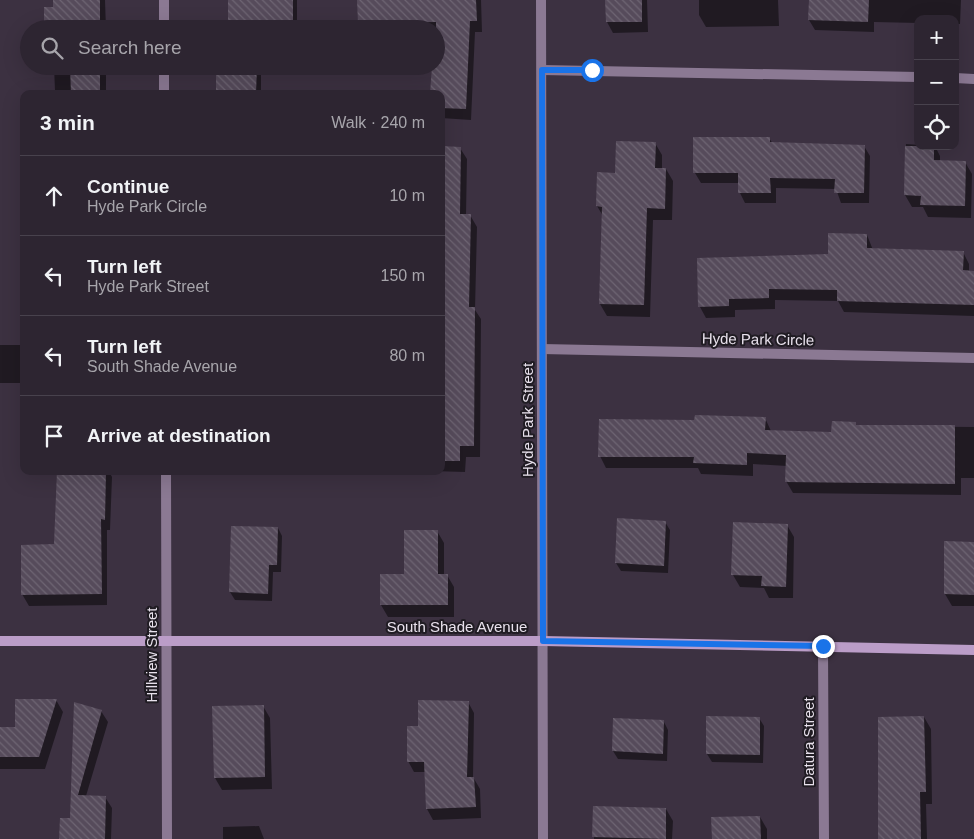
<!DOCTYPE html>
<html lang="en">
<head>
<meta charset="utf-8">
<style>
  body { margin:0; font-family:Arial,sans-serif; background:#39313d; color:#f1f3f6 }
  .controls { position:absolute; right:15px; top:15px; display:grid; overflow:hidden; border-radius:10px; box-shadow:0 5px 20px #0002 }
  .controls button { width:45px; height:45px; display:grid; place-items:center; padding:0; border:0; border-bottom:1px solid #48424d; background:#2d2531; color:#f1f3f6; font:25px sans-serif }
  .stop { position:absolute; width:15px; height:15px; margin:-11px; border:4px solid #1a73e8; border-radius:50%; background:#fff }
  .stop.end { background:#1a73e8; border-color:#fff; box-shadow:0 1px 5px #0008 }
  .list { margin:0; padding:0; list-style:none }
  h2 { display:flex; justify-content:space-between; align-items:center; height:65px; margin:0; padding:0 20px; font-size:21px }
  h2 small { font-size:16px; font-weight:400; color:#a7a5ab }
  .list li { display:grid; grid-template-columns:32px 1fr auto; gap:15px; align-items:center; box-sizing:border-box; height:80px; padding:0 20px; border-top:1px solid #48424d }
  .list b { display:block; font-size:19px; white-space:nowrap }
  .list p { margin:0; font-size:16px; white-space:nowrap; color:#a7a5ab }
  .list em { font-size:16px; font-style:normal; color:#a7a5ab }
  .icon { flex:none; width:28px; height:28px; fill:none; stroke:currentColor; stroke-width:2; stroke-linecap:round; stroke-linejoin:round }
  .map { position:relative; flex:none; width:974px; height:839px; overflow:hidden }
  .search { position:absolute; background:#2d2531; box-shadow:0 5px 20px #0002; left:20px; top:20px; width:425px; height:55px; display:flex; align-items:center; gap:12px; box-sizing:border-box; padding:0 18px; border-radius:28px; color:#a7a5ab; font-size:19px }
  .panel { position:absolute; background:#2d2531; box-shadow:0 5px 20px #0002; left:20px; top:90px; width:425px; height:385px; border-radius:10px }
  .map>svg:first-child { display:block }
  .shadow { fill:#0007 }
  .building { fill:url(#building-back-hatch) }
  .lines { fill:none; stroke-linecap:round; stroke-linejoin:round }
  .street { stroke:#8b7993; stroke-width:10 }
  .secondary { stroke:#bb9dc8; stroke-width:10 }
  .route { stroke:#1a73e8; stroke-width:6 }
  .labels { text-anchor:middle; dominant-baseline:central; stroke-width:4; stroke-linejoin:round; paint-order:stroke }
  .street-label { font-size:15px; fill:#e8e1ec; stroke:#201c23 }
</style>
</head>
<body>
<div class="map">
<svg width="974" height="839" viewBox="0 0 974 839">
  <defs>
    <pattern id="building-back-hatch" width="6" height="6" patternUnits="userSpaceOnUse" patternTransform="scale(1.25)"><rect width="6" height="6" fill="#564b5b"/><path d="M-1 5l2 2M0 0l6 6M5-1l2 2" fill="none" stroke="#6e6573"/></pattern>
  </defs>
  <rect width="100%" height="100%" fill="#3c3141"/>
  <g class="shadow">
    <path d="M54 0H105L106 29H46L54 8Z"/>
    <path d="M230 0H297V29H229Z"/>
    <path d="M358 0H481L482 32H475L471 120 441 118V94L436 66V29H362L359 23Z"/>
    <path d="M606 0H647L648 32 613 33 607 22Z"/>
    <path d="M699 0H778L779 26 706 27 699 15Z"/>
    <path d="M810 0H961L960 24H955V19H918V23L874 22V32L815 30 809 20Z"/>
    <path d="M54 66H106V94H31V91H55Z"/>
    <rect x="217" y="66" width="44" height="28"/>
    <path d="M769 138 773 144 864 146 870 156 869 203H841L836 189 776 188V203H745L740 193 739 183H701L695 173Z"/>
    <path d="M655 143 662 155V169H666L673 181 672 220H653L650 317 607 316 600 304 603 216 597 206 616 174Z"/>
    <path d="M906 144 935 146 940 156V162H965L972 174 971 218 928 217 923 207H912L905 195Z"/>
    <path d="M441 148H460L467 159 466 215H470L477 227 475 310 481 319 480 457H466L465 472 431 471H441Z"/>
    <path d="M867 235 873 250 963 252 969 264V272H974V316L844 312 838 301 775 300V309L735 310V317L706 318 700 307 698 259 829 255Z"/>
    <rect x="0" y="345" width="24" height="38"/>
    <path d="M765 418 771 431 833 433 855 423 857 426 974 427V478H961V495L793 493 786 481 787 466 753 464V476L701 474 698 468H606L600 456 696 422Z"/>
    <path d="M58 471H109L112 477 110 530H107V605L29 606 22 594 55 546Z"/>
    <path d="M665 522 670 530 668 573 621 571 616 563Z"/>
    <path d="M787 525 794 537 793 598H769L764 588 740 587 733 575Z"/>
    <path d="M232 527 278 528 282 536 281 572H273L272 601 235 600 230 592Z"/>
    <path d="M437 531 444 543V575H447L454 587V617H388L381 605Z"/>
    <path d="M974 543V606H952L945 594Z"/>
    <path d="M56 700 63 712 45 769H0V728H16Z"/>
    <path d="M468 702 474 713 473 777 480 789 481 818 433 820 427 809 426 772H414L408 761 419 727Z"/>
    <path d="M263 706 270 718 272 789 222 790 215 778 214 707Z"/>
    <path d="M101 711 108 722 86 796 105 797 112 808 111 839H61L71 819Z"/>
    <path d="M924 717 931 729 932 804H926L927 839H880Z"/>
    <path d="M759 718 764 726 763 763 712 762 707 754Z"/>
    <path d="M664 722 668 730 667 761 618 759 613 751Z"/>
    <path d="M594 807 666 809 673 821 672 839H594Z"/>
    <path d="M760 817 767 829V839H713Z"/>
    <path d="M259 826 264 839H223V827Z"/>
  </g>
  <g class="building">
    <path d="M53 0H100V29H44V7H53Z"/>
    <path d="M228 0H293V26L228 25Z"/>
    <path d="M357 0H476L477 21H470L466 109 441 108V94H430L432 66H436V22L358 23Z"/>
    <path d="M605 0H642V22H606Z"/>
    <path d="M809 0H869L868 22 808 20Z"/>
    <path d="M70 66H100V94H71Z"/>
    <path d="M216 66H257L256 94H216Z"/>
    <path d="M693 137H770V142L865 145 864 193H834L835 179 770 178 771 193H738V173H693Z"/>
    <path d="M616 141 656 142 655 168H666L665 209 647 208 644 305 599 304 602 207 596 206 597 172 615 173Z"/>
    <path d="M441 146 461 147 460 214H471L469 307H475L474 446H460V461H441Z"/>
    <path d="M905 146H934V160L966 161 965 206 920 205 921 196 904 195Z"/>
    <path d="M828 233 867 234V248L964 251 963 270 974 271V305L837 301V290L769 289V298L729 299V306L698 307 697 258 828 254Z"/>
    <path d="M695 415 766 417 765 430 831 432 832 421 856 422V425H955V484L785 482 786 455 747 453V465L693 463 694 457H598L599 419 694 420Z"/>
    <path d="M57 471H106L105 520 101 519 102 594 21 595V545L54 544Z"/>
    <path d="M617 518 666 521 664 566 615 563Z"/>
    <path d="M733 522 788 524 786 587 761 586 762 576 731 575Z"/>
    <path d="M231 526 278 527 277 565H269L268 594 229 592Z"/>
    <path d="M404 530H438V574H448V605H380V574H404Z"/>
    <path d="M944 541 974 542V595L944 594Z"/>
    <path d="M15 699H57L39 757H0V727H15Z"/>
    <path d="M418 700 469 701 467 777H474L476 807 426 809 424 762H407V726H418Z"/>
    <path d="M74 702 102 710 78 795 106 796 105 839H59L60 818H70Z"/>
    <path d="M264 705 265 777 214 778 212 706Z"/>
    <path d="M706 716 760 717V755L706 754Z"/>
    <path d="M924 716 926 792H920L921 839H878V717Z"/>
    <path d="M613 718 664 720 663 754 612 751Z"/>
    <path d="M593 806 666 808V839L592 837Z"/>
    <path d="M760 816 761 839H712L711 817Z"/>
  </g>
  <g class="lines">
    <g class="street">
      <path d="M164 0V29"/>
      <path d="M541 0 543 839"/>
      <path d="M164 66V94"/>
      <path d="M542 70 918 77"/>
      <path d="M955 78 974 79"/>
      <path d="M542 349 974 358"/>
      <path d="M166 471 167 839"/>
      <path d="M823 646 824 839"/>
    </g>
    <path class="secondary" d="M0 641H543L974 650"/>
  </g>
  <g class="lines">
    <path class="route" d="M592 70H542L543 641 823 646"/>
  </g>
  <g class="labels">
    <g class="street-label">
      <text transform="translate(758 339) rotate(1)">Hyde Park Circle</text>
      <text transform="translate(527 420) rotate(-90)">Hyde Park Street</text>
      <text x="457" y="626">South Shade Avenue</text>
      <text transform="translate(151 655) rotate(-90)">Hillview Street</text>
      <text transform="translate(808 742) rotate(-90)">Datura Street</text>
    </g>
  </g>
</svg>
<div class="controls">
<button>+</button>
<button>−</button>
<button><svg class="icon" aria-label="locate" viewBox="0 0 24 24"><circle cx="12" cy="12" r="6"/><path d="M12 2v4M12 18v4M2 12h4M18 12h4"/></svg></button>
</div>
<div class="stop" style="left:592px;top:70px"></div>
<div class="stop end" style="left:823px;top:646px"></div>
<div class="search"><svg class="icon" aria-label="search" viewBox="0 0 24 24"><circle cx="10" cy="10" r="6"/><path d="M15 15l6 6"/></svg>Search here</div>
<section class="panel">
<h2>3 min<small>Walk · 240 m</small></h2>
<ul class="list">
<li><svg class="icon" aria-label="ahead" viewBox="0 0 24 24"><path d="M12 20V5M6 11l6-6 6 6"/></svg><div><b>Continue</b><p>Hyde Park Circle</p></div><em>10 m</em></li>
<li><svg class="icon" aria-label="left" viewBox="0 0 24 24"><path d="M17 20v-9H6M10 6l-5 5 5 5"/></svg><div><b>Turn left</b><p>Hyde Park Street</p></div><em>150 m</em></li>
<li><svg class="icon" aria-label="left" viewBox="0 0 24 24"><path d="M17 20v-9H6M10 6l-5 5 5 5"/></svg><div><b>Turn left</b><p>South Shade Avenue</p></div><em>80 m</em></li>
<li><svg class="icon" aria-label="arrive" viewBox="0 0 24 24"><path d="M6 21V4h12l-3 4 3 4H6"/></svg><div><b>Arrive at destination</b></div></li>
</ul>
</section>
</div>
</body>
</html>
